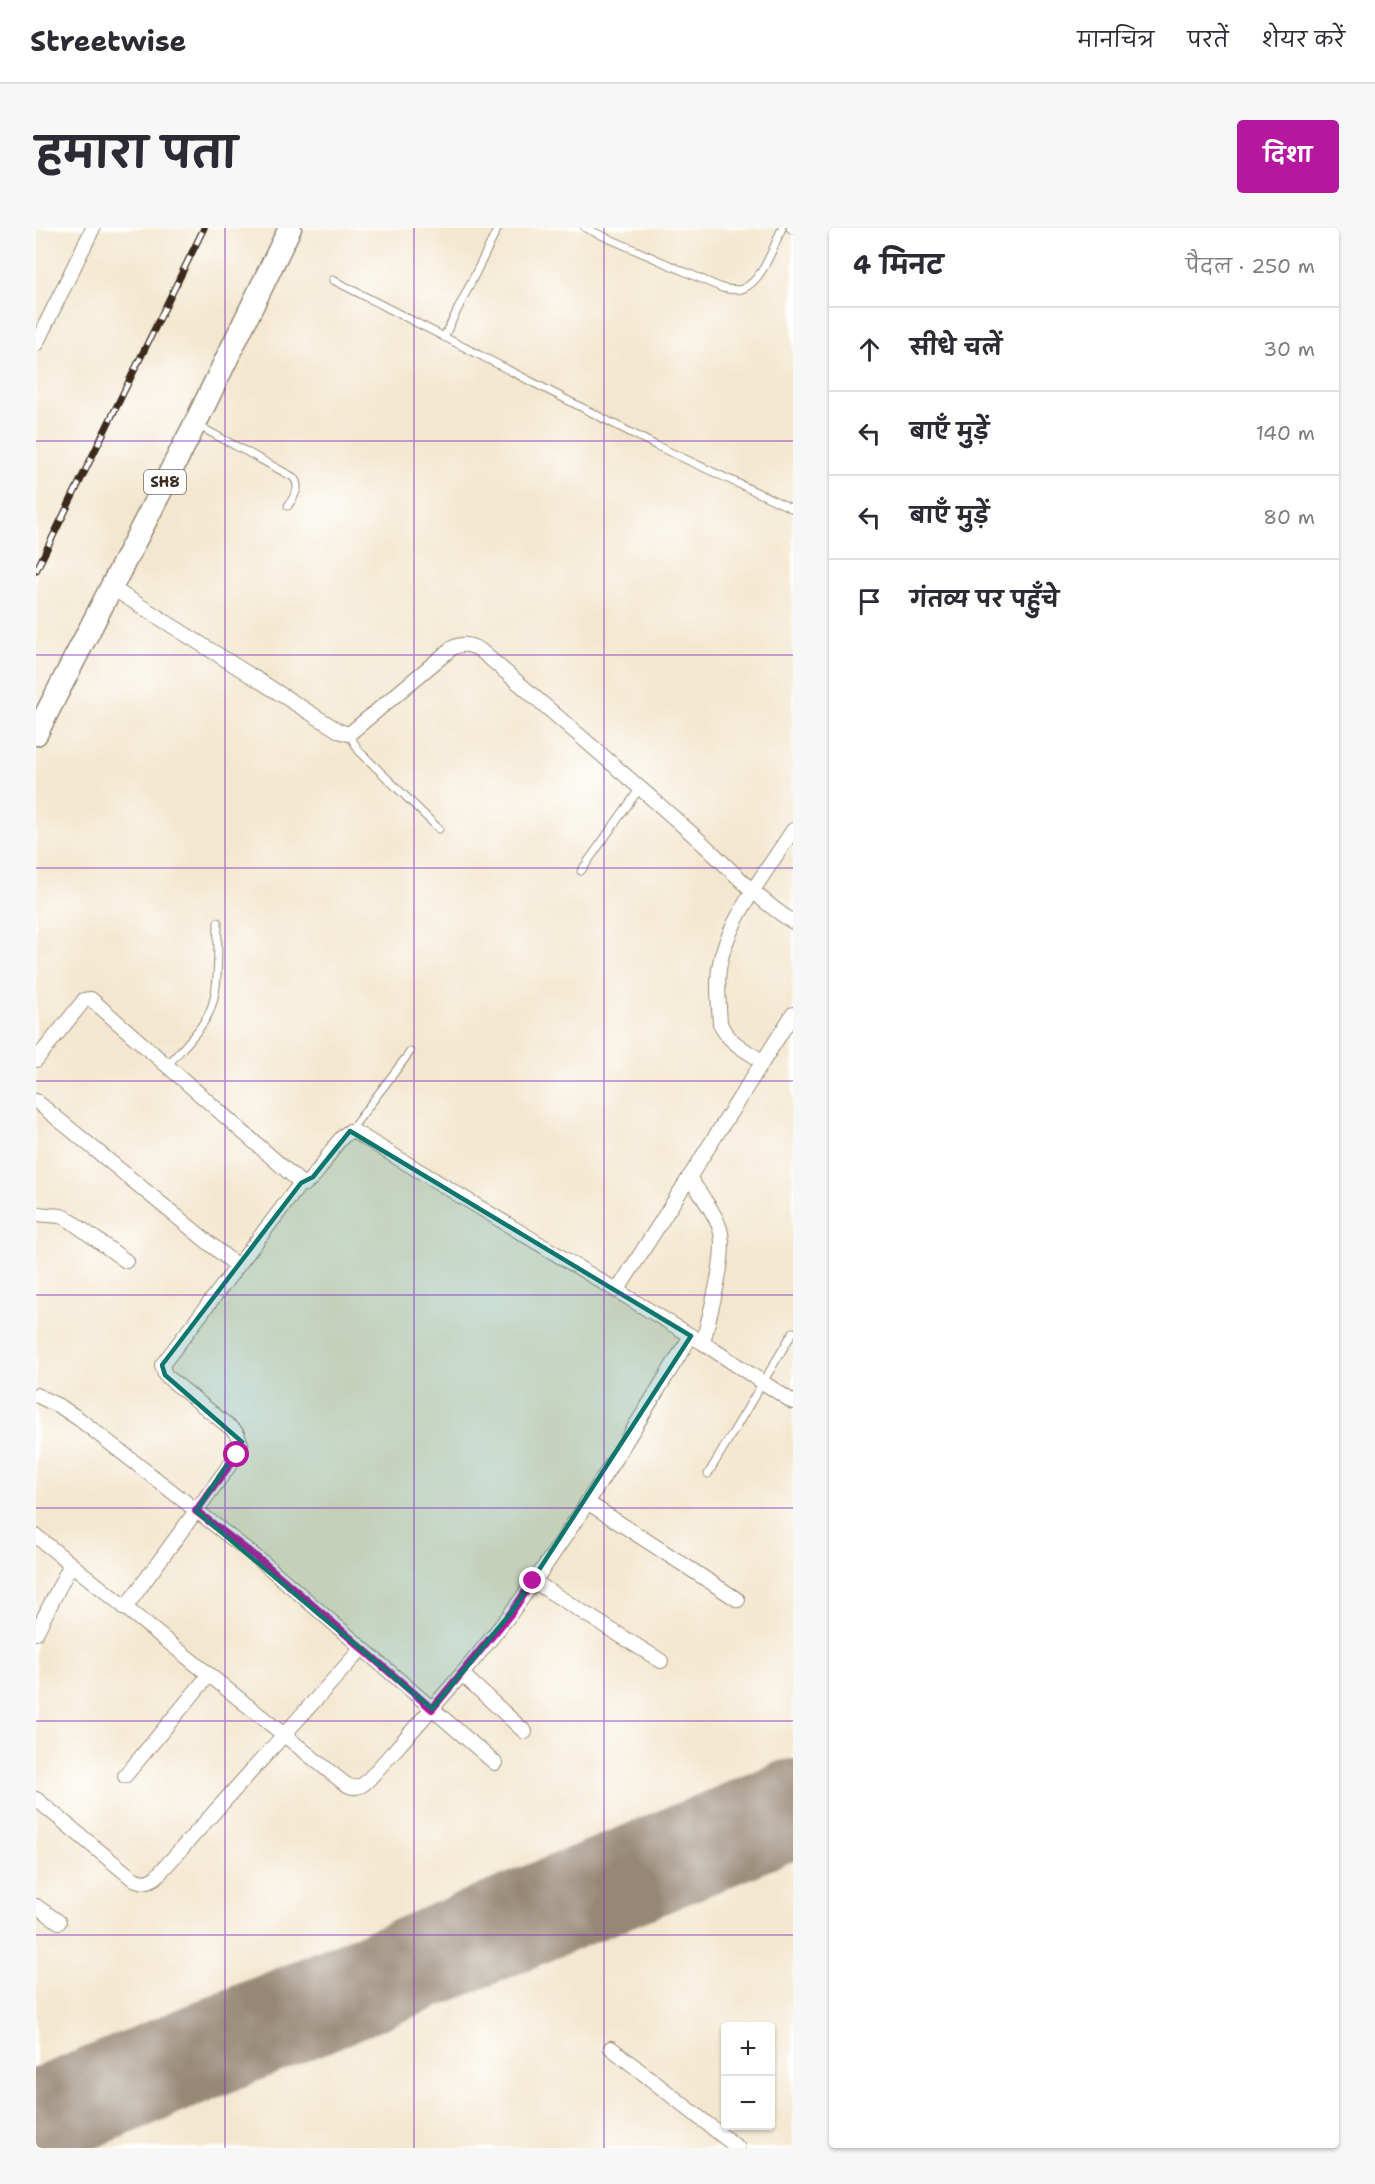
<!DOCTYPE html>
<html lang="hi">
<head>
<meta charset="utf-8">
<style>
  body { margin:0; font-family:"Shantell Sans","Playpen Sans Deva",sans-serif; background:#f7f7f7; color:#2b2b33 }
  .controls { position:absolute; right:18px; bottom:18px; display:grid; overflow:hidden; border-radius:6px; box-shadow:0 2px 4px #0004 }
  .controls button { width:54px; height:54px; display:grid; place-items:center; padding:0; border:0; border-bottom:2px solid #e1e1e2; background:#fff; color:#2b2b33; font:30px sans-serif }
  .stop { position:absolute; width:18px; height:18px; margin:-14px; border:4px solid #b5179e; border-radius:50%; background:#fff }
  .stop.end { background:#b5179e; border-color:#fff; box-shadow:0 2px 6px #0008 }
  .list { margin:0; padding:0; list-style:none }
  h2 { display:flex; justify-content:space-between; align-items:center; height:78px; margin:0; padding:0 24px; font-size:26px }
  h2 small { font-size:20px; font-weight:400; color:#7c7c81 }
  .list li { display:grid; grid-template-columns:39px 1fr auto; gap:18px; align-items:center; box-sizing:border-box; height:84px; padding:0 24px; border-top:2px solid #e1e1e2 }
  .list b { display:block; font-size:22px; white-space:nowrap }
  .list em { font-size:20px; font-style:normal; color:#7c7c81 }
  .icon { flex:none; width:33px; height:33px; fill:none; stroke:currentColor; stroke-width:2; stroke-linecap:round; stroke-linejoin:round }
  .map { position:relative; flex:none; width:757px; height:1920px; overflow:hidden; border-radius:6px }
  header { display:flex; align-items:center; gap:36px; box-sizing:border-box; height:84px; padding:0 30px; background:#fff; border-bottom:2px solid #e1e1e2 }
  header strong { font-size:28px }
  nav { display:flex; gap:33px; margin-inline-start:auto; font-size:21px }
  .intro { display:flex; align-items:center; justify-content:space-between; box-sizing:border-box; height:144px; padding:0 36px }
  h1 { margin:0; font-size:42px }
  .button { padding:15px 27px; border-radius:6px; background:#b5179e; color:#fff; font-size:21px; font-weight:700 }
  main { display:flex; gap:36px; padding:0 36px }
  aside { flex:1; background:#fff; border-radius:6px; box-shadow:0 2px 4px #0004 }
  .map>svg:first-child { display:block }
  .lines { fill:none; stroke-linecap:round; stroke-linejoin:round }
  .runway { stroke:#978876; stroke-width:98 }
  .lane-casing { stroke:#978876; stroke-width:9 }
  .street-casing { stroke:#978876; stroke-width:16 }
  .primary-casing { stroke:#978876; stroke-width:25 }
  .lane { stroke:#fff; stroke-width:7 }
  .street { stroke:#fff; stroke-width:14 }
  .primary { stroke:#fff; stroke-width:22 }
  .rail-casing { stroke:#3b2a1e; stroke-width:7 }
  .rail { stroke:#fff; stroke-width:4.5; stroke-dasharray:14; stroke-linecap:butt }
  .route { stroke:#b5179e; stroke-width:8 }
  .marked { fill:#0f766e; fill-opacity:0.2; stroke:#0f766e; stroke-width:4.5; stroke-linejoin:round }
  .grid { fill:none; stroke:#7b2cbf; stroke-width:1.5; stroke-opacity:0.55 }
  .labels { text-anchor:middle; dominant-baseline:central; stroke-width:6; stroke-linejoin:round; paint-order:stroke }
  .shield { fill:#fff; stroke:#766a62; stroke-width:1.5 }
  .shield-label { font-size:15px; font-weight:bold; fill:#3b2a1e }
</style>
</head>
<body>
<header>
<strong>Streetwise</strong>
<nav><a>मानचित्र</a><a>परतें</a><a>शेयर करें</a></nav>
</header>
<div class="intro"><h1>हमारा पता</h1><a class="button">दिशा</a></div>
<main>
<div class="map">
<svg width="757" height="1920" viewBox="0 0 757 1920">
  <rect width="100%" height="100%" fill="#fff"/>
  <filter id="ink" filterUnits="userSpaceOnUse"><feTurbulence type="fractalNoise" baseFrequency=".0167" numOctaves="2"/><feDisplacementMap in="SourceGraphic" scale="12" xChannelSelector="R" yChannelSelector="G"/><feConvolveMatrix kernelMatrix="1 2 1 2 8 2 1 2 1" color-interpolation-filters="sRGB"/></filter>
  <filter id="wash" filterUnits="userSpaceOnUse"><feTurbulence type="fractalNoise" baseFrequency=".008" numOctaves="4" result="noise"/><feDisplacementMap in="SourceGraphic" scale="24" xChannelSelector="R" yChannelSelector="G"/><feGaussianBlur stdDeviation="1.35" result="paint"/><feColorMatrix in="noise" values="0 0 0 0 0 0 0 0 0 0 0 0 0 0 0 0 0 1.4 0 .05"/><feComposite in="paint" operator="in"/></filter>
  <g filter="url(#wash)">
    <rect width="100%" height="100%" fill="#f3e7cf"/>
    <g class="lines">
      <path class="runway" d="M0 1892 757 1580"/>
    </g>
  </g>
  <g filter="url(#ink)">
    <g class="lines">
      <defs>
        <g id="lane">
          <path d="M549 0 686 60C692 61 700 63 706 61 727 53 737 19 746 0"/>
          <path d="M754 0 757 2"/>
          <path d="M297 52 621 218 757 281"/>
          <path d="M408 109 462 0"/>
          <path d="M161 197 257 249C266 259 258 268 252 278"/>
          <path d="M313 506 323 523 403 601"/>
          <path d="M545 643 604 560"/>
          <path d="M131 838C145 821 163 805 172 787 185 762 181 721 182 694"/>
          <path d="M314 903 374 824"/>
          <path d="M672 1246 757 1104"/>
        </g>
        <g id="street">
          <path d="M0 116 57 0"/>
          <path d="M76 360 303 503 313 506 416 420C427 415 433 416 444 422 514 482 585 543 654 604 689 635 718 669 757 694"/>
          <path d="M0 832 46 775 48 772 55 771 265 955 269 956C288 943 294 916 314 903L319 904 667 1115 757 1174"/>
          <path d="M726 833C711 823 691 814 684 795 683 776 680 755 684 735 692 693 733 639 757 602"/>
          <path d="M0 873 201 1038"/>
          <path d="M653 949C663 965 678 982 684 1001 692 1027 673 1087 667 1115"/>
          <path d="M0 986 25 988 32 991 90 1033"/>
          <path d="M581 1063 757 786"/>
          <path d="M0 1167 25 1179 43 1191 229 1336 459 1535"/>
          <path d="M551 1274 702 1372"/>
          <path d="M0 1308 308 1555C318 1562 325 1560 333 1551 381 1497 431 1443 475 1385 541 1297 597 1201 655 1108"/>
          <path d="M497 1353 625 1433"/>
          <path d="M89 1380 201 1227 205 1216 201 1206 196 1201 129 1147 126 1137 265 955"/>
          <path d="M0 1405 35 1336"/>
          <path d="M426 1446 489 1504"/>
          <path d="M89 1548 173 1447"/>
          <path d="M0 1571 96 1650C106 1655 111 1655 120 1649L326 1420"/>
          <path d="M0 1678 23 1694"/>
          <path d="M575 1820 702 1920"/>
        </g>
        <path id="primary" d="M0 506 159 196 254 0"/>
      </defs>
      <use href="#lane" class="lane-casing"/>
      <use href="#street" class="street-casing"/>
      <use href="#primary" class="primary-casing"/>
      <use href="#lane" class="lane"/>
      <use href="#street" class="street"/>
      <use href="#primary" class="primary"/>
      <defs>
        <path id="rail" d="M0 343 168 0"/>
      </defs>
      <use href="#rail" class="rail-casing"/>
      <use href="#rail" class="rail"/>
    </g>
  </g>
  <g class="lines" filter="url(#ink)">
    <path class="route" d="M201 1227 160 1283 229 1336 396 1481 475 1385 497 1353"/>
  </g>
  <path class="marked" d="M314 903 655 1108 475 1385 396 1481 160 1283 206 1214 129 1147 126 1137 265 955 277 949Z"/>
  <path class="grid" d="M189 0V1920M378 0V1920M568 0V1920M0 213H757M0 427H757M0 640H757M0 853H757M0 1067H757M0 1280H757M0 1493H757M0 1707H757"/>
  <g class="labels">
    <rect class="shield" x="108" y="242" width="42" height="24" rx="4.5"/>
    <g class="shield-label">
      <text x="129" y="254">SH8</text>
    </g>
  </g>
</svg>
<div class="controls">
<button>+</button>
<button>−</button>
</div>
<div class="stop" style="left:201px;top:1227px"></div>
<div class="stop end" style="left:497px;top:1353px"></div>
</div>
<aside>
<h2>4 मिनट<small>पैदल · 250 m</small></h2>
<ul class="list">
<li><svg class="icon" aria-label="ahead" viewBox="0 0 24 24"><path d="M12 20V5M6 11l6-6 6 6"/></svg><div><b>सीधे चलें</b></div><em>30 m</em></li>
<li><svg class="icon" aria-label="left" viewBox="0 0 24 24"><path d="M17 20v-9H6M10 6l-5 5 5 5"/></svg><div><b>बाएँ मुड़ें</b></div><em>140 m</em></li>
<li><svg class="icon" aria-label="left" viewBox="0 0 24 24"><path d="M17 20v-9H6M10 6l-5 5 5 5"/></svg><div><b>बाएँ मुड़ें</b></div><em>80 m</em></li>
<li><svg class="icon" aria-label="arrive" viewBox="0 0 24 24"><path d="M6 21V4h12l-3 4 3 4H6"/></svg><div><b>गंतव्य पर पहुँचे</b></div></li>
</ul>
</aside>
</main>
</body>
</html>
